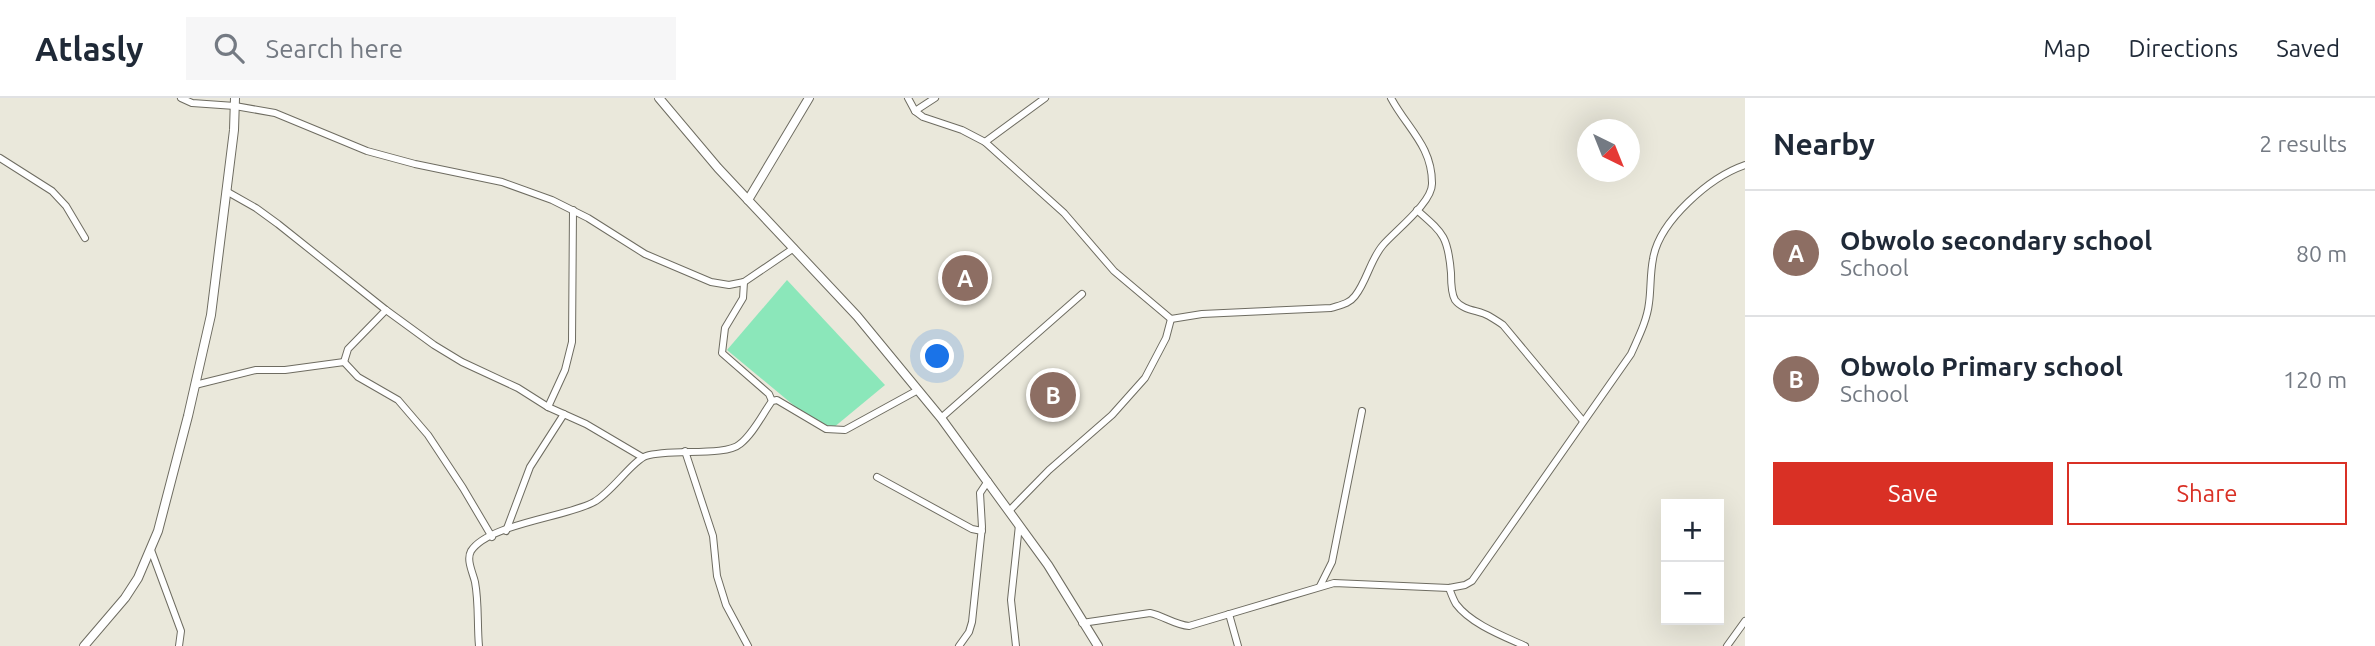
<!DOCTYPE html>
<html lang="en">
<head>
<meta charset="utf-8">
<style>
  body { margin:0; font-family:Ubuntu,sans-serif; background:#f6f6f7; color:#1f2937 }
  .controls { position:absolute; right:21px; bottom:21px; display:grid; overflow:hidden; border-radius:0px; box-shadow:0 7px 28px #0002 }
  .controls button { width:63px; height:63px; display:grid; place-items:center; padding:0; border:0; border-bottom:2px solid #e0e1e3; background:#fff; color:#1f2937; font:35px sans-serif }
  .compass { position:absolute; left:1577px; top:21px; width:63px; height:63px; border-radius:50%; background:#fff; box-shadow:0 7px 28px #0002; rotate:137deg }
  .you { position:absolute; left:938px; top:259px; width:24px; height:24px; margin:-18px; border:5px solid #fff; border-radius:50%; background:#1a73e8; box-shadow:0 0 0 10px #1a73e833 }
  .badge { display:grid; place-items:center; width:46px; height:46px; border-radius:50%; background:#d93025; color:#fff; font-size:23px; font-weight:700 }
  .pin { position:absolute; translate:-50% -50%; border:4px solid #fff; box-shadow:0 2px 7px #0006 }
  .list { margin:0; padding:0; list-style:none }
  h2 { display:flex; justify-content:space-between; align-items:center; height:91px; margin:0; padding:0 28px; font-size:30px }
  h2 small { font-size:23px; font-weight:400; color:#747a83 }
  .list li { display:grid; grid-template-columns:46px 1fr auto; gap:21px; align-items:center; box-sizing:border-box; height:126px; padding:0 28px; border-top:2px solid #e0e1e3 }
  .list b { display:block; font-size:26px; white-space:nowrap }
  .list p { margin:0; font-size:23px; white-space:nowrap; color:#747a83 }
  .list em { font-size:23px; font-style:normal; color:#747a83 }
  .actions { display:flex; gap:14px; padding:21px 28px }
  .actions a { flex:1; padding:16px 0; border:2px solid #d93025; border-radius:0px; text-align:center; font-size:24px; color:#d93025 }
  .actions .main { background:#d93025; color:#fff }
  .icon { flex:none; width:38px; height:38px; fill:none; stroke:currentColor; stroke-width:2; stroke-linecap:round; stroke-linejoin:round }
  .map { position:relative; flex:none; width:1745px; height:548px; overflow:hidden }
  header { display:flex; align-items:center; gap:42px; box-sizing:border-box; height:98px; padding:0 35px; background:#fff; border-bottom:2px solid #e0e1e3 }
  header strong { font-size:33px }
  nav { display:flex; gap:38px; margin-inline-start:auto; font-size:24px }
  .search { width:490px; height:63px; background:#f6f6f7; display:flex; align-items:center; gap:18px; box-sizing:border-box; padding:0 24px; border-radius:0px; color:#747a83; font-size:26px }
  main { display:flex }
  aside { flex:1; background:#fff }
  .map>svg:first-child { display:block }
  .green { fill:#8be7ba }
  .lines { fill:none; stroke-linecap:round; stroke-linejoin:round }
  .minor-casing { stroke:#6e6c61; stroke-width:8 }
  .tertiary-casing { stroke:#6e6c61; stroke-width:10 }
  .minor { stroke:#fff; stroke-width:6 }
  .tertiary { stroke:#fff; stroke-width:8 }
</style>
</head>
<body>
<header>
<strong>Atlasly</strong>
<div class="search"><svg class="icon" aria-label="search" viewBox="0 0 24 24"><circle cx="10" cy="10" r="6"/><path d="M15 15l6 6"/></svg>Search here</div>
<nav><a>Map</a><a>Directions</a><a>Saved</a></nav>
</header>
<main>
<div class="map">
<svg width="1745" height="548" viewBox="0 0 1745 548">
  <rect width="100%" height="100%" fill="#eae8db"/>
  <path class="green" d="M787 182 885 287 827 335 727 252Z"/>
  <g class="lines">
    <defs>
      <g id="minor">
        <path d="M181 0 192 5 235 8 275 15 367 53 415 66 502 84 552 102 588 120 645 156 711 184 729 187 744 184 794 150"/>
        <path d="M908 0 915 13 923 19 962 32 985 44 1064 115 1114 173 1171 221"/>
        <path d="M915 13 935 0"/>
        <path d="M985 44 1045 0"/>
        <path d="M0 60 52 93 66 108 85 140"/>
        <path d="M226 93 256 110 278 126 386 212 434 247 462 264 518 290 548 309 586 326 642 359"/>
        <path d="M1417 112C1443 135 1448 138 1451 175 1451 184 1451 195 1455 202 1463 213 1479 212 1489 218 1494 221 1499 224 1503 227L1583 323"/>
        <path d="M744 184 743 200 725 230 722 255 769 296 772 303"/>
        <path d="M1171 221 1202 216 1331 210C1340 207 1349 206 1355 198 1367 183 1370 162 1383 147 1396 132 1433 104 1432 85 1432 48 1407 30 1391 0"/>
        <path d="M344 264 348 251 386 212"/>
        <path d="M195 287 256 272H285L344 264 358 279 398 302 428 337 463 390 492 439"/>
        <path d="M548 309 565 272 572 244 573 112"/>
        <path d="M941 320 1082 196"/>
        <path d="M685 353 713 438 717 478 726 507 748 548"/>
        <path d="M877 379 972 431 982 433"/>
        <path d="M1009 413 1049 372 1112 317 1145 280 1166 240 1171 221"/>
        <path d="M506 433 530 369 564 316"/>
        <path d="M151 452 181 533 179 548"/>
        <path d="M1320 488 1332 464 1362 313"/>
        <path d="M1449 490C1451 495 1453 501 1456 506 1471 526 1503 538 1525 548"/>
        <path d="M1229 516 1238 548"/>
        <path d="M1082 525 1150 515C1164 518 1175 527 1189 528L1334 485 1449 490 1465 487 1472 483 1631 256C1638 240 1647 223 1649 205 1651 191 1650 176 1653 161 1659 123 1710 79 1745 67"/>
        <path d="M479 548C477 527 479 505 475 484 473 475 466 462 471 453 488 426 567 419 594 404 612 394 632 363 646 358 670 350 725 359 740 346 753 336 762 317 772 303L777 302 826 331 845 332 918 292"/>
        <path d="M959 548 969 534 972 524 982 429 980 395 988 383"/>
        <path d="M1016 548 1011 502 1019 427"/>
        <path d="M1727 548 1745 523"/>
      </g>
      <g id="tertiary">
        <path d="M659 0 718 70 857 218 941 320 1048 467 1098 548"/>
        <path d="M748 102 809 0"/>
        <path d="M84 548 125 500 138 480 158 433 188 318 211 217 234 32 235 0"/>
      </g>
    </defs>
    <use href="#minor" class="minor-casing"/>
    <use href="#tertiary" class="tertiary-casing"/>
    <use href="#minor" class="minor"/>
    <use href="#tertiary" class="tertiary"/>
  </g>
</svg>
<div class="controls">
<button>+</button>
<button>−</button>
</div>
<svg class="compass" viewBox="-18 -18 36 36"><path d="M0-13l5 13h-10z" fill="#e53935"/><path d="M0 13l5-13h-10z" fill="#747a83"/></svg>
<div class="you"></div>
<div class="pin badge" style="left:965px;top:180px;background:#8d6e63">A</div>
<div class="pin badge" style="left:1053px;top:297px;background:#8d6e63">B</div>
</div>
<aside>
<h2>Nearby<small>2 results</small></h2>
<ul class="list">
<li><span class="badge" style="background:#8d6e63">A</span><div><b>Obwolo secondary school</b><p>School</p></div><em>80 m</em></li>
<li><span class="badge" style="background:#8d6e63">B</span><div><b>Obwolo Primary school</b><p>School</p></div><em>120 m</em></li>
</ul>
<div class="actions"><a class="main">Save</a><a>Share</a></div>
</aside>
</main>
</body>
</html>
